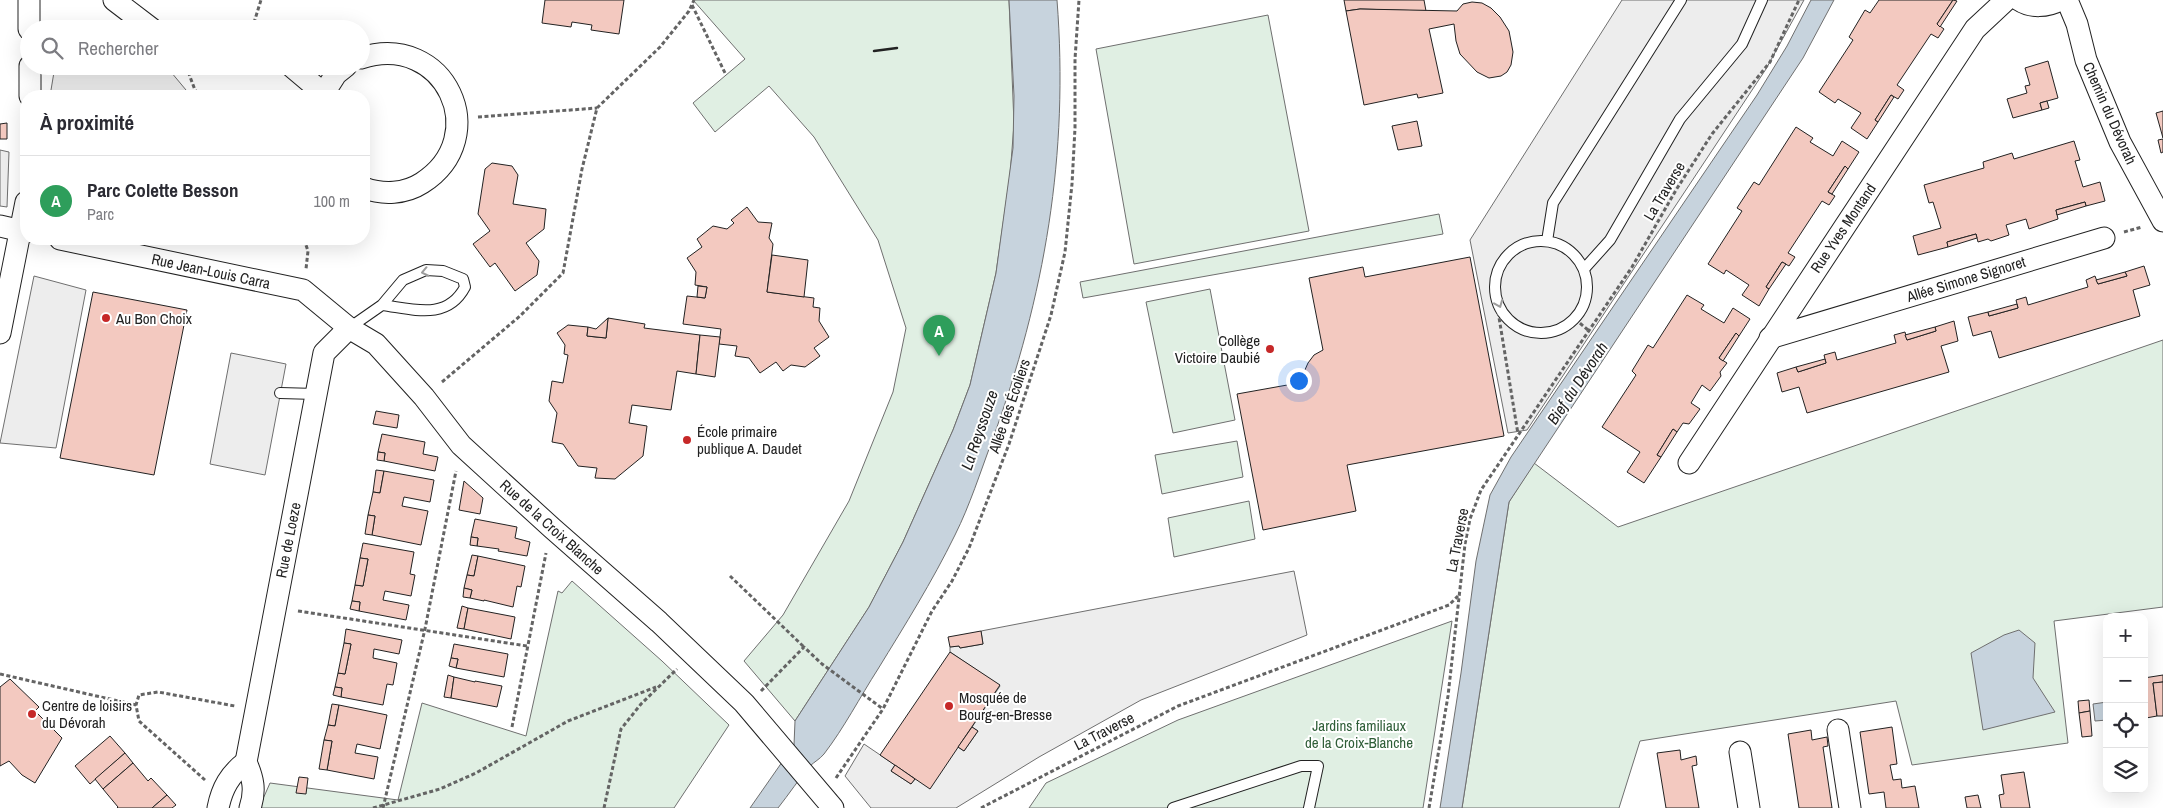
<!DOCTYPE html>
<html lang="fr">
<head>
<meta charset="utf-8">
<style>
  body { margin:0; font-family:"Archivo Narrow",sans-serif; background:#f7f7f7; color:#2b2b33 }
  .controls { position:absolute; right:15px; bottom:15px; display:grid; overflow:hidden; border-radius:10px; box-shadow:0 5px 20px #0002 }
  .controls button { width:45px; height:45px; display:grid; place-items:center; padding:0; border:0; border-bottom:1px solid #e1e1e2; background:#fff; color:#2b2b33; font:25px sans-serif }
  .you { position:absolute; left:1298px; top:380px; width:18px; height:18px; margin:-12px; border:4px solid #fff; border-radius:50%; background:#1a73e8; box-shadow:0 0 0 8px #1a73e833 }
  .badge { display:grid; place-items:center; width:32px; height:32px; border-radius:50%; background:#111827; color:#fff; font-size:16px; font-weight:700 }
  .pin { position:absolute; translate:-50% -41px; filter:drop-shadow(0 1px 2px #0008) }
  .pin::after { content:''; position:absolute; top:26px; width:18px; height:15px; background:inherit; clip-path:polygon(0 0,100% 0,50% 100%) }
  .list { margin:0; padding:0; list-style:none }
  h2 { display:flex; justify-content:space-between; align-items:center; height:65px; margin:0; padding:0 20px; font-size:21px }
  h2 small { font-size:16px; font-weight:400; color:#7c7c81 }
  .list li { display:grid; grid-template-columns:32px 1fr auto; gap:15px; align-items:center; box-sizing:border-box; height:90px; padding:0 20px; border-top:1px solid #e1e1e2 }
  .list b { display:block; font-size:19px; white-space:nowrap }
  .list p { margin:0; font-size:16px; white-space:nowrap; color:#7c7c81 }
  .list em { font-size:16px; font-style:normal; color:#7c7c81 }
  .icon { flex:none; width:28px; height:28px; fill:none; stroke:currentColor; stroke-width:2; stroke-linecap:round; stroke-linejoin:round }
  .map { position:relative; flex:none; width:2163px; height:808px; overflow:hidden }
  .search { position:absolute; background:#fff; box-shadow:0 5px 20px #0002; left:20px; top:20px; width:350px; height:55px; display:flex; align-items:center; gap:12px; box-sizing:border-box; padding:0 18px; border-radius:28px; color:#7c7c81; font-size:19px }
  .panel { position:absolute; background:#fff; box-shadow:0 5px 20px #0002; left:20px; top:90px; width:350px; height:155px; border-radius:20px }
  .map>svg:first-child { display:block }
  .green { fill:#e0efe3; stroke:#6f6f6f }
  .parking { fill:#ededed; stroke:#6f6f6f }
  .water { fill:#c7d3dd; stroke:#6f6f6f }
  .building { fill:#f3c9c0; stroke:#222 }
  .lines { fill:none; stroke-linecap:round; stroke-linejoin:round }
  .lane-casing { stroke:#222; stroke-width:12 }
  .street-casing { stroke:#222; stroke-width:23 }
  .path { stroke:#646464; stroke-width:3; stroke-dasharray:4 2.5; stroke-linecap:butt }
  .lane { stroke:#fff; stroke-width:10 }
  .street { stroke:#fff; stroke-width:21 }
  .wall { stroke:#222; stroke-width:2.5 }
  .oneway { stroke:#9c9c9c }
  .poi-dot { fill:#c62828; stroke:#fff; stroke-width:2 }
  .labels { text-anchor:middle; dominant-baseline:central; stroke-width:4; stroke-linejoin:round; paint-order:stroke }
  .street-label { font-size:15px; fill:#222; stroke:#fff }
  .poi-label { font-size:15px; fill:#222; stroke:#fff; text-anchor:start }
  .park-label { font-size:15px; fill:#2f5e38; stroke:#fff }
  .water-label { font-size:16px; font-style:italic; fill:#222; stroke:#fff }
</style>
</head>
<body>
<div class="map">
<svg width="2163" height="808" viewBox="0 0 2163 808">
  <rect width="100%" height="100%" fill="#fff"/>
  <g class="green">
    <path d="M693 0H1009L1014 124 1010 175 996 273 970 385 953 430 903 542 869 607 795 721 744 661 783 615 849 501 893 392 906 328 878 240 814 137 769 86 715 132 693 103 745 59Z"/>
    <path d="M1268 15 1309 231 1134 264 1096 49Z"/>
    <path d="M1439 214 1443 234 1083 298 1080 282Z"/>
    <path d="M1210 289 1235 420 1173 433 1146 302Z"/>
    <path d="M2163 340V607L2054 621 2068 743 1912 765 1896 701 1640 741 1619 808H1462L1509 502 1534 463 1618 527Z"/>
    <path d="M1237 441 1243 477 1162 494 1155 455Z"/>
    <path d="M1249 501 1255 539 1174 557 1168 518Z"/>
    <path d="M572 581 662 661 729 725 674 808H259L270 783 398 800 422 703 526 736 558 591 562 593Z"/>
    <path d="M1452 621 1423 808H1029L1046 783 1178 720Z"/>
  </g>
  <g class="parking">
    <path d="M1622 0H1804L1766 69 1527 430 1508 433 1470 240Z"/>
    <path d="M55 66H166L191 96H50Z"/>
    <path d="M0 150 9 152 7 207 0 206Z"/>
    <path d="M34 276 86 290 56 448 0 443Z"/>
    <path d="M231 353 286 364 265 475 210 464Z"/>
    <path d="M1294 571 1307 635 1141 700 1039 757 956 808H871L845 776 864 744 895 765 891 771 911 784 915 779 958 747 964 751 978 731 972 727 1000 686 950 652V647L959 646 960 648 983 644 981 631Z"/>
  </g>
  <g class="water">
    <path d="M1009 0H1057C1069 155 1045 295 992 441 980 473 970 505 955 535 932 582 905 625 878 669 860 697 844 728 824 754 820 759 814 762 810 766 799 779 789 794 778 808H750L794 745 795 721 869 607 903 542 953 430 970 385 996 273 1013 148 1014 96Z"/>
    <path d="M1811 0H1834L1803 58 1509 502 1462 808H1440L1461 673 1476 561 1490 495 1511 457 1757 95 1787 46Z"/>
    <path d="M2019 630 2035 643 2033 678 2055 712 1983 730 1971 653 2004 635Z"/>
    <path d="M2107 702V720L2095 721 2093 704Z"/>
  </g>
  <g class="building">
    <path d="M545 0H624L619 34 591 30 592 25 572 22 571 27 542 23Z"/>
    <path d="M1344 0H1424L1426 11 1360 9 1346 11Z"/>
    <path d="M1879 0H1953L1937 24 1944 29 1938 38 1931 34 1897 85 1904 90 1898 99 1891 95 1875 120 1878 122 1867 139 1851 128 1861 113 1838 99 1835 103 1819 92 1853 40 1849 37 1865 10 1870 13Z"/>
    <path d="M1953 0 1957 1 1940 27 1937 24Z"/>
    <path d="M1472 2 1482 3 1491 8 1500 17 1509 31 1513 52 1511 65 1507 72 1501 76 1489 78 1477 72 1460 54 1456 41 1454 24 1429 29 1443 93 1418 98 1417 94 1364 105 1346 11 1360 9 1457 11 1463 4Z"/>
    <path d="M2048 61 2058 98 2040 103 2042 110 2013 118 2007 99 2027 93 2025 86 2030 85 2025 68Z"/>
    <path d="M1891 95 1894 97 1878 122 1875 120Z"/>
    <path d="M2047 101 2049 108 2042 110 2040 103Z"/>
    <path d="M2163 111V138L2156 113Z"/>
    <path d="M1417 121 1422 146 1398 150 1392 126Z"/>
    <path d="M7 123V139H0V124Z"/>
    <path d="M1796 127 1813 138 1810 142 1833 156 1842 141 1859 152 1848 169 1845 166 1828 192 1835 196 1829 205 1822 201 1788 253 1795 257 1789 266 1782 262 1766 287 1769 289 1759 306 1742 295 1749 285 1726 270 1724 274 1708 264 1742 211 1737 208 1754 182 1759 185Z"/>
    <path d="M2163 139V152L2161 153 2158 140Z"/>
    <path d="M2074 141 2080 160 2075 161 2083 187 2100 182 2105 201 2086 206 2085 202 2056 210 2058 219 2029 229 2026 219 2006 225 2009 235 1991 241 1988 239 1978 242 1976 234 1947 242 1948 247 1918 255 1913 236 1941 228 1933 202 1929 203 1924 185 1984 168 1983 162 2012 153 2014 159Z"/>
    <path d="M492 163 512 166 518 175 513 204 546 209 544 229 526 243 539 261 537 275 515 291 495 263 490 267 473 244 490 231 478 214 485 169Z"/>
    <path d="M1845 166 1848 169 1832 194 1828 192Z"/>
    <path d="M2085 202 2086 206 2057 215 2056 210Z"/>
    <path d="M747 207 758 222 772 223 769 238 773 244 767 292 814 298 813 307 820 308 819 321 829 337 814 348 820 356 805 367 791 365 783 371 776 362 760 373 749 358 735 356 737 346 719 344 721 329 683 324 687 296 705 298 707 287 695 285 696 272 687 258 702 247 697 239 713 226 727 229 734 223 731 220Z"/>
    <path d="M1976 234 1977 238 1948 247 1947 242Z"/>
    <path d="M772 255 808 260 804 297 767 292Z"/>
    <path d="M1470 257 1504 436 1347 465 1356 511 1263 530 1237 394 1304 382V372L1308 363 1314 355 1323 350 1309 278 1363 267 1365 277Z"/>
    <path d="M1782 262 1786 264 1769 289 1766 287Z"/>
    <path d="M2144 266 2150 285 2133 290 2140 316 1999 358 1991 331 1973 336 1968 317 1988 312 1989 316 2018 308 2016 300 2026 297 2028 305 2088 287 2086 280 2095 276 2098 284 2127 276 2125 272Z"/>
    <path d="M2125 272 2127 276 2098 284 2096 280Z"/>
    <path d="M698 286 707 287 705 298 697 297Z"/>
    <path d="M93 292 187 310 154 475 60 458Z"/>
    <path d="M1687 295 1704 305 1701 309 1724 323 1733 308 1750 319 1739 336 1736 333 1719 358 1727 363 1720 372 1721 376 1710 391 1702 385 1691 403 1700 409 1689 424 1683 423 1677 432 1673 429 1657 455 1661 457 1644 483 1627 472 1640 452 1602 427 1636 375 1632 371 1648 345 1653 348Z"/>
    <path d="M2017 304 2018 308 1989 316 1988 312Z"/>
    <path d="M608 318 645 324 644 328 700 335 696 374 677 371 671 410 632 405 629 423 647 426 643 456 615 479 595 478 597 468 578 466 563 444 552 442 557 413 549 401 552 381 563 383 568 355 564 354 565 345 557 333 568 325 588 327 587 336 606 338Z"/>
    <path d="M608 318 606 338 587 336 588 327 596 329Z"/>
    <path d="M1954 321 1958 341 1941 346 1949 372 1807 413 1799 387 1782 392 1777 373 1796 367 1798 372 1826 363 1824 355 1835 352 1837 360 1896 343 1894 335 1905 332 1907 340 1936 331 1935 327Z"/>
    <path d="M1935 327 1936 331 1907 340 1905 335Z"/>
    <path d="M1736 333 1739 336 1723 361 1719 358Z"/>
    <path d="M700 335 720 337 715 377 696 374Z"/>
    <path d="M1825 359 1826 363 1798 372 1796 367Z"/>
    <path d="M376 411 399 415 397 428 373 424Z"/>
    <path d="M1673 429 1677 432 1661 457 1657 455Z"/>
    <path d="M382 434 425 442 423 454 438 457 435 471 384 461 385 453 378 452Z"/>
    <path d="M378 452 385 453 384 461 377 460Z"/>
    <path d="M376 470 384 471 380 493 373 492Z"/>
    <path d="M384 471 434 480 430 502 404 497 402 506 428 511 421 545 372 535 375 516 368 515 373 492 380 493Z"/>
    <path d="M464 481 483 498 480 514 459 510Z"/>
    <path d="M368 515 375 516 372 535 365 534Z"/>
    <path d="M475 519 517 527 515 538 530 542 527 556 498 551 499 549 477 546 478 538 471 537Z"/>
    <path d="M471 537 478 538 477 546 470 545Z"/>
    <path d="M363 543 414 552 410 574 415 575 411 596 385 591 383 600 409 605 406 620 359 611 360 602 352 601 355 585 363 586 368 559 360 558Z"/>
    <path d="M472 555 478 556 474 576 467 575Z"/>
    <path d="M478 556 525 566 521 587 517 586 513 607 484 600V601L470 598 472 590 464 588 467 575 474 576Z"/>
    <path d="M360 558 368 559 363 586 355 585Z"/>
    <path d="M464 588 472 590 470 598 463 597Z"/>
    <path d="M352 601 360 602 359 611 350 609Z"/>
    <path d="M462 606 468 608 464 629 457 628Z"/>
    <path d="M468 608 515 617 511 639 464 629Z"/>
    <path d="M346 629 402 640 399 654 374 649 373 658 397 663 393 685 387 684 383 705 341 697 342 688 335 687 338 673 345 674 351 644 344 643Z"/>
    <path d="M981 631 983 644 960 648 959 646 950 647 948 637Z"/>
    <path d="M344 643 351 644 345 674 338 673Z"/>
    <path d="M454 644 508 654 504 677 456 668 458 659 451 658Z"/>
    <path d="M950 652 1000 685 930 789 880 755Z"/>
    <path d="M451 658 458 659 456 668 449 666Z"/>
    <path d="M448 675 454 677 451 698 444 697Z"/>
    <path d="M2163 675V682L2153 683 2157 716 2146 718 2144 678Z"/>
    <path d="M454 677 475 682V681L502 686 497 707 451 698Z"/>
    <path d="M10 679 39 707 35 711 62 738 35 783 22 775 9 761 0 766V687Z"/>
    <path d="M2163 682V716H2157L2153 683Z"/>
    <path d="M335 687 342 688 341 697 333 695Z"/>
    <path d="M2089 700 2090 711 2079 713 2078 701Z"/>
    <path d="M332 704 339 705 335 726 328 725Z"/>
    <path d="M339 705 387 715 380 749 357 744 355 753 378 757 374 779 327 770 332 741 324 740 328 725 335 726Z"/>
    <path d="M2090 711 2092 736 2082 737 2079 713Z"/>
    <path d="M972 727 978 731 964 751 958 747Z"/>
    <path d="M1892 727 1897 764 1890 765 1893 780 1901 779 1902 788 1915 786 1919 808H1886L1884 792 1869 794 1860 732Z"/>
    <path d="M1811 730 1812 740 1827 737 1828 746 1823 747 1832 808H1799L1788 734Z"/>
    <path d="M110 736 125 753 90 784 75 766Z"/>
    <path d="M324 740 332 741 327 770 319 769Z"/>
    <path d="M1680 750 1681 760 1696 756 1697 765 1692 766 1699 808H1666L1657 753Z"/>
    <path d="M125 753 133 763 103 789 95 779Z"/>
    <path d="M133 763 148 781 151 778 167 795 152 808H117L118 807 103 789Z"/>
    <path d="M895 765 915 779 911 784 891 771Z"/>
    <path d="M2024 772 2030 808H2001L1999 795 2004 794 2001 775Z"/>
    <path d="M299 777 308 778 306 794 296 793Z"/>
    <path d="M167 795 176 805 172 808H152Z"/>
    <path d="M1978 795 1981 808H1967L1965 797Z"/>
  </g>
  <g class="lines">
    <defs>
      <g id="lane">
        <circle cx="1541" cy="287" r="46"/>
        <path d="M1547 241 1553 203 1681 0"/>
        <path d="M1584 269 1610 240 1680 119 1742 44 1762 0"/>
        <path d="M349 328 382 305 403 280 426 270 443 271 463 279 465 287C447 321 413 309 382 305"/>
        <path d="M280 393 316 394"/>
        <path d="M1173 808 1301 766H1318L1309 808"/>
      </g>
      <g id="street">
        <path d="M29 0V29"/>
        <path d="M114 0 152 29"/>
        <path d="M2019 0C2031 8 2047 7 2060 0"/>
        <path d="M2067 0 2077 24 2086 60 2120 142 2163 221"/>
        <path d="M361 58C445 31 494 137 422 183 405 194 383 195 364 188"/>
        <path d="M30 66V96"/>
        <path d="M291 66 323 93"/>
        <path d="M322 96 336 74 346 66"/>
        <path d="M0 226 26 232"/>
        <path d="M60 239 303 290 349 328 376 344 424 397 461 445 552 528 659 622 744 703 833 808"/>
        <path d="M0 333 26 202"/>
        <path d="M1770 338 2104 238"/>
        <path d="M1689 463 1975 29 2006 0"/>
        <path d="M1838 730 1850 808"/>
        <path d="M1740 752 1749 808"/>
        <path d="M218 808C222 788 230 774 246 762"/>
        <path d="M250 808C256 790 253 778 246 762L324 353 349 328"/>
      </g>
    </defs>
    <use href="#lane" class="lane-casing"/>
    <use href="#street" class="street-casing"/>
    <g class="path">
      <path d="M692 5 726 75"/>
      <path d="M252 29 261 0"/>
      <path d="M186 66 195 90 200 96"/>
      <path d="M478 117 597 108"/>
      <path d="M2124 232 2142 227"/>
      <path d="M304 239 308 251 306 269"/>
      <path d="M1496 299 1518 434"/>
      <path d="M1575 319 1588 330"/>
      <path d="M442 382 520 316 563 273 582 169 597 108 660 47 689 11 694 0"/>
      <path d="M730 576 804 647"/>
      <path d="M298 611 527 646"/>
      <path d="M0 674 136 705"/>
      <path d="M761 691 804 647 822 664 883 709"/>
      <path d="M512 727 546 553"/>
      <path d="M836 778 883 709 932 611 952 581 969 548 1009 444 1051 315 1065 252 1072 184 1075 128V59L1079 0"/>
      <path d="M205 780 139 721 136 705 139 695 158 692 235 706"/>
      <path d="M373 808 440 789 476 773 568 721 656 687"/>
      <path d="M383 808 425 629 456 471"/>
      <path d="M604 808 621 729 641 704 677 669"/>
      <path d="M981 808 1178 706 1449 605 1458 596"/>
      <path d="M1429 808 1448 696 1465 544 1470 519 1481 490 1632 267 1676 190 1712 134 1770 62 1799 0"/>
    </g>
    <use href="#lane" class="lane"/>
    <use href="#street" class="street"/>
    <path class="wall" d="M874 51 897 48"/>
  </g>
  <defs><path id="oneway-chevron" d="M-2-3.5L2.5 0L-2 3.5" fill="none" stroke-width="1.6" stroke-linecap="round" stroke-linejoin="round" transform="scale(1.25)"/></defs>
  <g class="oneway">
    <use href="#oneway-chevron" transform="translate(425 272) rotate(168)"/>
    <use href="#oneway-chevron" transform="translate(1499 304) rotate(68)"/>
  </g>
  <g class="poi-dot">
    <circle cx="106" cy="318" r="5"/>
    <circle cx="1270" cy="349" r="5"/>
    <circle cx="687" cy="440" r="5"/>
    <circle cx="949" cy="706" r="5"/>
    <circle cx="32" cy="714" r="5"/>
  </g>
  <g class="labels">
    <g class="street-label">
      <text transform="translate(2110 113) rotate(66)">Chemin du Dévorah</text>
      <text transform="translate(1664 191) rotate(-59)">La Traverse</text>
      <text transform="translate(1843 228) rotate(-56)">Rue Yves Montand</text>
      <text transform="translate(211 271) rotate(12)">Rue Jean-Louis Carra</text>
      <text transform="translate(1966 279) rotate(-17)">Allée Simone Signoret</text>
      <text transform="translate(1009 406) rotate(-71)">Allée des Écoliers</text>
      <text transform="translate(552 527) rotate(42)">Rue de la Croix Blanche</text>
      <text transform="translate(288 540) rotate(-79)">Rue de Loeze</text>
      <text transform="translate(1457 540) rotate(-79)">La Traverse</text>
      <text transform="translate(1104 731) rotate(-27)">La Traverse</text>
    </g>
    <g class="poi-label">
      <text x="116" y="318">Au Bon Choix</text>
      <text x="1260" y="340" text-anchor="end">Collège<tspan x="1260" dy="17">Victoire Daubié</tspan></text>
      <text x="697" y="431">École primaire<tspan x="697" dy="17">publique A. Daudet</tspan></text>
      <text x="959" y="697">Mosquée de<tspan x="959" dy="17">Bourg-en-Bresse</tspan></text>
      <text x="42" y="705">Centre de loisirs<tspan x="42" dy="17">du Dévorah</tspan></text>
    </g>
    <g class="park-label">
      <text x="1359" y="725">Jardins familiaux<tspan x="1359" dy="17">de la Croix-Blanche</tspan></text>
    </g>
    <g class="water-label">
      <text transform="translate(1577 383) rotate(-56)">Bief du Dévorah</text>
      <text transform="translate(979 430) rotate(-71)">La Reyssouze</text>
    </g>
  </g>
</svg>
<div class="controls">
<button>+</button>
<button>−</button>
<button><svg class="icon" aria-label="locate" viewBox="0 0 24 24"><circle cx="12" cy="12" r="6"/><path d="M12 2v4M12 18v4M2 12h4M18 12h4"/></svg></button>
<button><svg class="icon" aria-label="layers" viewBox="0 0 24 24"><path d="M12 4l9 5-9 5-9-5zM3 14l9 5 9-5"/></svg></button>
</div>
<div class="you"></div>
<div class="pin badge" style="left:939px;top:356px;background:#2e9e5b">A</div>
<div class="search"><svg class="icon" aria-label="search" viewBox="0 0 24 24"><circle cx="10" cy="10" r="6"/><path d="M15 15l6 6"/></svg>Rechercher</div>
<section class="panel">
<h2>À proximité<small></small></h2>
<ul class="list">
<li><span class="badge" style="background:#2e9e5b">A</span><div><b>Parc Colette Besson</b><p>Parc</p></div><em>100 m</em></li>
</ul>
</section>
</div>
</body>
</html>
